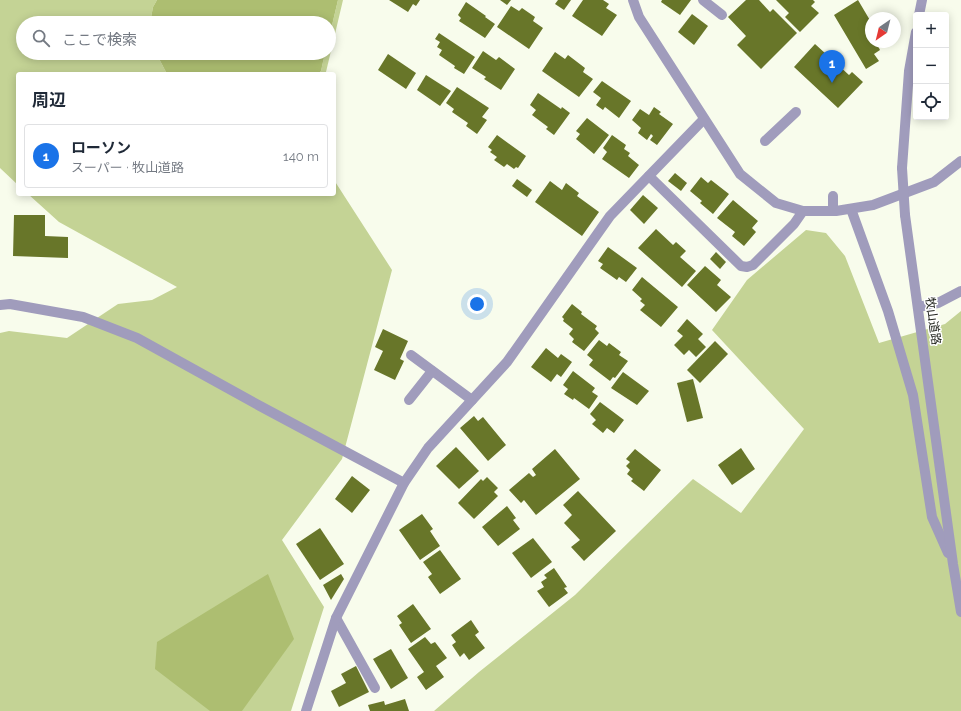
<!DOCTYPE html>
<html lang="ja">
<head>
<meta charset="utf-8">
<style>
  body { margin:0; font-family:Raleway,"Noto Sans JP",sans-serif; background:#f2f2f3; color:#1f2937 }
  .controls { position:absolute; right:12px; top:12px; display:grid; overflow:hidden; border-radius:4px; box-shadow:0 2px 10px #0003 }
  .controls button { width:36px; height:36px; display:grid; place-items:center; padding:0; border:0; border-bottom:1px solid #e0e1e3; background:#fff; color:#1f2937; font:20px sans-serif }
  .compass { position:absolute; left:865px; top:12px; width:36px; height:36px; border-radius:50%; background:#fff; box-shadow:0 2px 10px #0003; rotate:215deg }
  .you { position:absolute; left:477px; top:304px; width:14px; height:14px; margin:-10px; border:3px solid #fff; border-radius:50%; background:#1a73e8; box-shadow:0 0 0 6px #1a73e833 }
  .badge { display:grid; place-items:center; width:26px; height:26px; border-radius:50%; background:#1a73e8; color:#fff; font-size:13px; font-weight:700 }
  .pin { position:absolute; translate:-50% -33px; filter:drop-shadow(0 1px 2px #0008) }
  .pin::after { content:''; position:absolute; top:21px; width:14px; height:12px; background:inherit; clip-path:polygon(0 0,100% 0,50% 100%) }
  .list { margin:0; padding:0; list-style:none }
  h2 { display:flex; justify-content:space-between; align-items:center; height:52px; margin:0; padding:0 16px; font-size:17px }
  h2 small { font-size:13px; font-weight:400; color:#747a83 }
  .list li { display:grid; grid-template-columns:26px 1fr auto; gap:12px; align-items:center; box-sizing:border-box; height:64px; margin:0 8px 8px; padding:0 8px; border:1px solid #e0e1e3; border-radius:4px }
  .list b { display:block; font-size:15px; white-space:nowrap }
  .list p { margin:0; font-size:13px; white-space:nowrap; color:#747a83 }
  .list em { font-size:13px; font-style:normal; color:#747a83 }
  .icon { flex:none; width:22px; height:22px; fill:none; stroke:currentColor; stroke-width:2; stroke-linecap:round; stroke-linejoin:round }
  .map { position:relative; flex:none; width:961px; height:711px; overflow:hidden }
  .search { position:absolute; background:#fff; box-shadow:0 2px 10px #0003; left:16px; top:16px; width:320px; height:44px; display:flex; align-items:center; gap:10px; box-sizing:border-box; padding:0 14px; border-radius:22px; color:#747a83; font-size:15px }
  .panel { position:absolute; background:#fff; box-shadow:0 2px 10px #0003; left:16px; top:72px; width:320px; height:124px; border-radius:4px }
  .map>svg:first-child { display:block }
  .green { fill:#c4d395 }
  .water { fill:#adbe71 }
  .building { fill:#687629 }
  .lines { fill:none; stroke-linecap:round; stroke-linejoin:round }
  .service { stroke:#a09cbc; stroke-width:10 }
  .minor { stroke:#a09cbc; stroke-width:10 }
  .tertiary { stroke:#a09cbc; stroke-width:10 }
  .tertiary-bridge { stroke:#a09cbc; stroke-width:10 }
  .labels { text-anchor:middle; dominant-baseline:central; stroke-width:3; stroke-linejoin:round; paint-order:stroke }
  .street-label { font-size:12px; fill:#252721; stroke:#fff }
</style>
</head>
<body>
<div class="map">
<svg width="961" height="711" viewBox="0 0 961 711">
  <rect width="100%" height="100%" fill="#f8fcec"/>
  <g class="green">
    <path d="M0 0H157L153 7 150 23H23V53H156L167 74H18V185L0 168Z"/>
    <path d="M338 0H343L326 72 324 74H318L321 71 325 53H329V38Z"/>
    <path d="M334 180 392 270 342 459 282 540 324 607 291 711H0V333L9 331 67 338 118 304 152 300 177 287 59 222 28 194H334Z"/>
    <path d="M806 230 826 233 845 256 879 343 945 324 961 311V711H434L479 672 575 595 693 479 741 513 804 429 712 330 747 280Z"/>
  </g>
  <g class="water">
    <path d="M157 0H338L329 38V23H150L153 7Z"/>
    <path d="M156 53H325L321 71 318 74H167Z"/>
    <path d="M268 574 294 639 242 711H210L155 669 157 642Z"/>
  </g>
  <g class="building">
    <path d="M389 0H420L416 6 413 4 408 12Z"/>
    <path d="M500 0H511L507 5Z"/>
    <path d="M558 0H571L564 10 555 4Z"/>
    <path d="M583 0H603L609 4 606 8 617 15 602 36 572 16Z"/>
    <path d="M662 0H691L680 15 661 2Z"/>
    <path d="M746 0H759L770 12 773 9 797 33 761 69 737 45 746 36 728 17Z"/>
    <path d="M776 0H813L815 2 811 6 819 13 800 32 785 17 789 13Z"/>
    <path d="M858 0 871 22V42H876L880 50 874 54 879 61 866 69 834 15Z"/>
    <path d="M466 2 486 16 485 17 495 24 485 38 459 21 461 18 458 15Z"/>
    <path d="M511 6 519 11 522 8 535 17 533 21 543 28 529 49 497 27Z"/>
    <path d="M692 14 708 26 694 45 678 32Z"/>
    <path d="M439 33 475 57 464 74 454 68 455 66 439 55 442 50 437 47 440 42 435 39Z"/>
    <path d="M815 44 849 75 852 72 863 82 838 108 794 67Z"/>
    <path d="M483 51 496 60 499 57 515 69 501 90 484 79 486 77 472 68Z"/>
    <path d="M555 52 565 59 568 55 585 68 583 72 593 79 579 97 542 71Z"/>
    <path d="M388 54 416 73 406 89 378 70Z"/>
    <path d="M426 75 451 91 440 106 417 90Z"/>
    <path d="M602 81 631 101 619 118 605 107 603 110 596 105 601 98 593 92Z"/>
    <path d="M457 87 489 108 482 117 487 120 477 134 466 126 468 123 452 112 454 109 446 103Z"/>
    <path d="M538 93 561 109 562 107 570 113 554 135 546 129 548 127 532 115 536 110 530 105Z"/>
    <path d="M654 107 661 112 659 114 673 124 657 145 650 140 653 136 651 134 647 140 638 133 641 128 632 120 640 109 649 115Z"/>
    <path d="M587 118 609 135 594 154 576 139 580 134 576 131Z"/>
    <path d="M497 135 526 156 518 168 516 167 514 169 507 164 504 167 494 160 497 157 490 152 492 150 488 147Z"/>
    <path d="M612 135 626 145 624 149 630 153 628 156 639 165 629 178 602 159 607 152 603 148Z"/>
    <path d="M675 173 687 183 681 191 668 181Z"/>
    <path d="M701 177 708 183 711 180 729 194 713 214 700 203 702 201 690 191Z"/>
    <path d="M517 179 532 190 527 197 512 186Z"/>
    <path d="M550 181 562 190 566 183 579 193 577 196 599 212 582 236 535 202Z"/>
    <path d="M643 195 658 208 644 224 630 210Z"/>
    <path d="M733 200 758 221 752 228 756 232 744 246 732 236 735 232 717 218Z"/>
    <path d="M14 215H45V236L68 237V258L13 256Z"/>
    <path d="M656 229 673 245 676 242 686 251 680 257 696 271 682 287 638 248Z"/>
    <path d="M608 247 637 268 626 282 619 277 617 280 600 268 603 264 598 261Z"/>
    <path d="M716 252 726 262 720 269 710 259Z"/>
    <path d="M705 266 721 280 717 285 731 297 716 312 687 285Z"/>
    <path d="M642 277 678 307 661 327 640 310 645 305 640 301 642 299 632 290Z"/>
    <path d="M572 304 582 312 581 314 597 326 595 329 599 333 584 351 572 342 574 339 569 334 573 329 563 321 564 319 562 317Z"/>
    <path d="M687 319 703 334 698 339 706 347 696 357 689 350 684 355 674 345 683 336 677 331Z"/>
    <path d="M383 329 408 341 400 359 404 361 395 380 374 370 383 351 375 347Z"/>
    <path d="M599 340 607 346 609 343 621 352 619 355 628 361 615 378 613 377 610 381 589 365 593 360 587 355Z"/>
    <path d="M715 341 728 354 700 383 687 370Z"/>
    <path d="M546 348 558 358 561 354 572 362 561 377 557 374 551 382 531 367Z"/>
    <path d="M573 371 595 388 592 392 598 396 589 409 574 398 573 400 564 394 568 389 563 385Z"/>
    <path d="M623 372 649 391 637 405 611 388Z"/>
    <path d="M693 379 703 418 687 422 677 383Z"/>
    <path d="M600 402 624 420 614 433 607 428 603 433 592 424 596 420 590 414Z"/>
    <path d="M474 416 478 421 483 417 506 445 488 461 460 428Z"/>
    <path d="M456 447 479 471 459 489 436 466Z"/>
    <path d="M741 448 755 469 732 485 718 465Z"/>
    <path d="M555 449 580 479 536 515 524 500 521 503 509 490 529 473 533 477 536 475 532 469Z"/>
    <path d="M635 449 661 470 644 491 631 481 633 479 627 474 630 470 626 466 630 462 626 459Z"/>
    <path d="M352 476 370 490 352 513 335 499Z"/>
    <path d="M487 477 498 488 494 492 498 496 474 519 458 503 481 479 483 481Z"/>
    <path d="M578 491 616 531 584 561 571 547 580 540 564 523 572 515 563 505Z"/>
    <path d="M507 506 516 518 513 520 520 529 498 546 482 527Z"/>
    <path d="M422 514 433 529 430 531 440 546 420 560 399 530Z"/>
    <path d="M320 528 344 564 320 580 296 544Z"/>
    <path d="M533 538 552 562 531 578 512 553Z"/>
    <path d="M440 550 461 579 440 594 428 577 432 574 423 562Z"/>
    <path d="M554 568 567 587 564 588 568 593 549 607 537 591 544 587 541 582 547 578 544 575Z"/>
    <path d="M341 574 344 579 331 600 323 585Z"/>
    <path d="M413 604 431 629 411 643 399 625 402 623 397 616Z"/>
    <path d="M471 620 479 632 475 635 485 648 469 660 464 653 460 657 452 645 456 642 451 635Z"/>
    <path d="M425 637 431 644 435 642 447 658 436 666 444 677 426 690 417 677 424 672 408 649Z"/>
    <path d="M391 649 408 678 391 689 373 659Z"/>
    <path d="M356 666 369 692 339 707 331 691 346 683 341 674Z"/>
    <path d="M405 699 409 711H370L368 705 384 701 385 705Z"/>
  </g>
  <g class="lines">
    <g class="service">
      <path d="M703 0 722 15"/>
      <path d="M765 141 796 112"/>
      <path d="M649 176 741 266 747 267 753 265 794 224 803 211"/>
      <path d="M833 196V211"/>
      <path d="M411 355 472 400"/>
      <path d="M409 400 432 371"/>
      <path d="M336 618 375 688"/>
    </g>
    <g class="minor">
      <path d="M0 305 10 304 83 317 137 338 260 406 404 483"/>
      <path d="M306 711 336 618 404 483 428 448 507 362 610 216 704 119"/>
    </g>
    <g class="tertiary">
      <path d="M633 0 639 17 740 174 776 203 803 211H836L873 205 934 182 961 161"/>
      <path d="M919 15 922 0"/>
      <path d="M902 168 909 71 916 32"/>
      <path d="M851 209 888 311 913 395 932 517 948 553"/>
      <path d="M905 215 953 564 961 612"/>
      <path d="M918 307 938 303 961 291"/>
    </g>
    <path class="tertiary-bridge" d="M902 168 905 215"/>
  </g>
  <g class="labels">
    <g class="street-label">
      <text transform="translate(933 321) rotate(82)">牧山道路</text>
    </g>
  </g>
</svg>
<div class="controls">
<button>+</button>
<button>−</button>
<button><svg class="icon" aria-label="locate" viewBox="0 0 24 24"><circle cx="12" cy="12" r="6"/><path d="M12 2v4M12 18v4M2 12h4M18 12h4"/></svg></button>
</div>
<svg class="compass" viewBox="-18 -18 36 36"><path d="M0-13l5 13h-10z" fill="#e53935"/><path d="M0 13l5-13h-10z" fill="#747a83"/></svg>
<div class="you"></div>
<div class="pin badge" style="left:832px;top:83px">1</div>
<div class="search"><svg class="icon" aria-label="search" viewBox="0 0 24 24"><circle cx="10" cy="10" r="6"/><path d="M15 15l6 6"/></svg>ここで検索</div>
<section class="panel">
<h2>周辺<small></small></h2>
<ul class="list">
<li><span class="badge">1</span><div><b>ローソン</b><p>スーパー · 牧山道路</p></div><em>140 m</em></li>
</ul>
</section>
</div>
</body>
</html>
